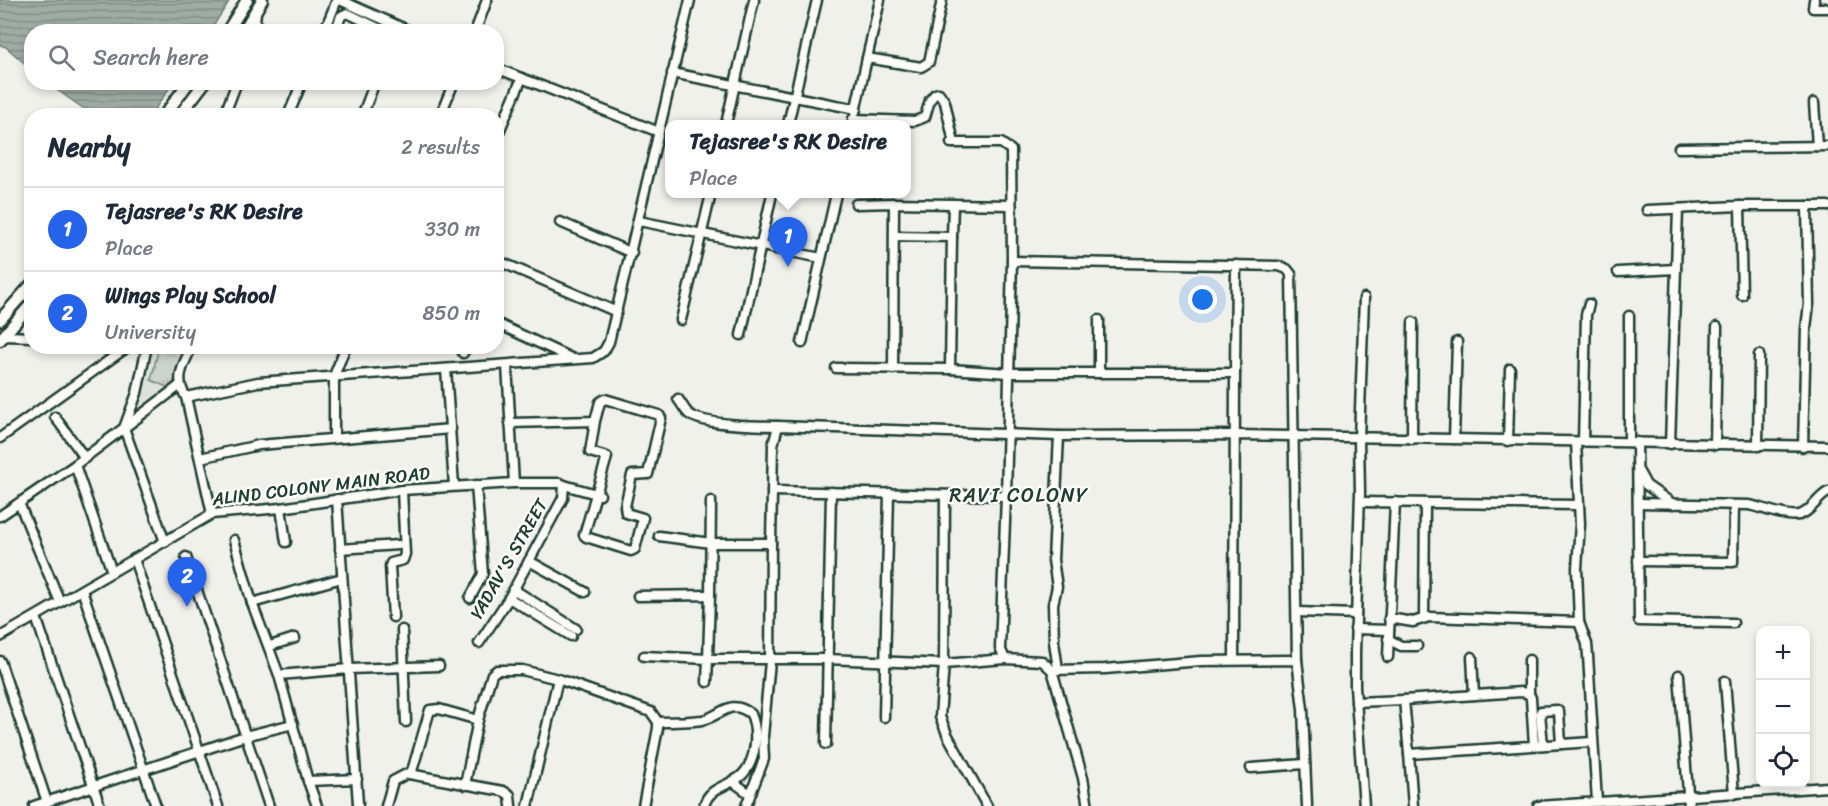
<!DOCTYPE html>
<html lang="en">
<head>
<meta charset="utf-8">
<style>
  body { margin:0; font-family:Sriracha,sans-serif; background:#f2f2f3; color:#1f2937 }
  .controls { position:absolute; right:18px; bottom:18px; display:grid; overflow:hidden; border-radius:12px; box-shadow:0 3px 9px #0003 }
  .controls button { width:54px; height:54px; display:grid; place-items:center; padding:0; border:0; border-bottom:2px solid #e0e1e3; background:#fff; color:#1f2937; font:30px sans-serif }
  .you { position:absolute; left:1203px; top:300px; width:21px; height:21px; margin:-15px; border:4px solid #fff; border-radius:50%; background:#1a73e8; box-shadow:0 0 0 9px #1a73e833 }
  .badge { display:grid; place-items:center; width:39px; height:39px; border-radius:50%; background:#2563eb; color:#fff; font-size:20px; font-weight:700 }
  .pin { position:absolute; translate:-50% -50px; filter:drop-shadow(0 2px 3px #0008) }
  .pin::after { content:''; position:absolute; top:32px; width:21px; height:18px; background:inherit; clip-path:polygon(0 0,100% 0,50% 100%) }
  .popup { position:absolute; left:665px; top:120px; width:246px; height:78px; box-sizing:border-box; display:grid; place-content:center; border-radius:12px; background:#fff; filter:drop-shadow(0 2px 4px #0005); font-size:20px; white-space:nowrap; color:#747a83 }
  .popup b { font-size:22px; color:#1f2937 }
  .popup::after { content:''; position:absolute; left:50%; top:100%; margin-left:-12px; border:12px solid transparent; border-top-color:#fff }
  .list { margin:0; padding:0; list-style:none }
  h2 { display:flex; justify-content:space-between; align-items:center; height:78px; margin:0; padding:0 24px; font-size:26px }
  h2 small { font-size:20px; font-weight:400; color:#747a83 }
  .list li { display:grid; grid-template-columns:39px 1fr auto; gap:18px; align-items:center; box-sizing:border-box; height:84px; padding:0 24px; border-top:2px solid #e0e1e3 }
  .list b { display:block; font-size:22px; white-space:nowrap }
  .list p { margin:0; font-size:20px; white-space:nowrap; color:#747a83 }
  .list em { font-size:20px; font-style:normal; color:#747a83 }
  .icon { flex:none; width:33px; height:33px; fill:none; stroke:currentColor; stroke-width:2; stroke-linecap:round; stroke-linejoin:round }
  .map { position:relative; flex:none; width:1828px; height:806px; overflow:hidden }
  .search { position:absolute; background:#fff; box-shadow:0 3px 9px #0003; left:24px; top:24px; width:480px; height:66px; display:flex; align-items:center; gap:15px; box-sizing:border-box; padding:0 21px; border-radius:24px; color:#747a83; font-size:22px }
  .panel { position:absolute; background:#fff; box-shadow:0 3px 9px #0003; left:24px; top:108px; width:480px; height:246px; border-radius:24px }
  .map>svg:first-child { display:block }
  .built { fill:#dfe2dc }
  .park { fill:url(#park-tufts); stroke:#768880; stroke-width:1.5 }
  .water { fill:url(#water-rules); stroke:#6c8077; stroke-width:1.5 }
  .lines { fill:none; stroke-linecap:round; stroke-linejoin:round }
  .street-casing { stroke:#1f3d34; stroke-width:13 }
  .secondary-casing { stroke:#1f3d34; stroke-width:15 }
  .street { stroke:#fdfcf7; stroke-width:8 }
  .secondary { stroke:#fdfcf7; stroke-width:10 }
  .labels { text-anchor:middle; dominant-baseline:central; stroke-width:5; stroke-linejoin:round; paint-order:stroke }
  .street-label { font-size:18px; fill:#1f3d34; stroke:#fdfcf7 }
  .neighbourhood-label { font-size:20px; letter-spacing:1.5px; fill:#1f3d34; stroke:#fdfcf7 }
</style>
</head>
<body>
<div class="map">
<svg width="1828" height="806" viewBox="0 0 1828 806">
  <defs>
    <pattern id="park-tufts" width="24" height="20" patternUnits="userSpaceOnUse" patternTransform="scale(1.5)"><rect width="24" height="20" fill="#cdd3cd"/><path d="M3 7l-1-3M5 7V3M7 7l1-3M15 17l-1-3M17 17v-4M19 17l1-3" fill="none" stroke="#b0b6b1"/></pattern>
    <pattern id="water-rules" width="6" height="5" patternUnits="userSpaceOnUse" patternTransform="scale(1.5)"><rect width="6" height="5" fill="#9faca4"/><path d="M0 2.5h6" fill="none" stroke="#818d86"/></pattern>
  </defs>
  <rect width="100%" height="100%" fill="#f0f1eb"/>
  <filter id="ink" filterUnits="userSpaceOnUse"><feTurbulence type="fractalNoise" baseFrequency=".0167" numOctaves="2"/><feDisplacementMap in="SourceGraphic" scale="12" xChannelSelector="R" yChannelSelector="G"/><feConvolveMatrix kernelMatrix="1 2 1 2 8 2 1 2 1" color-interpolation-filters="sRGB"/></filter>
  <g filter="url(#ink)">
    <path class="built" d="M147 347H192L179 386 124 428Z"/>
    <path class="park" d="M159 347H187L171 389 151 380Z"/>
    <g class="water">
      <path d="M0 0H230L210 31 32 32 31 69 6 47 0 45Z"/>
      <path d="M47 83H173L150 116 93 115Z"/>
    </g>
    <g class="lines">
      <defs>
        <g id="street">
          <path d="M340 0 412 32"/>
          <path d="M1814 0 1813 8H1828"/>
          <path d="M254 32 256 12"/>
          <path d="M324 32 337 0"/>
          <path d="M335 32 341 16 347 13 387 32"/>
          <path d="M475 32 487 0"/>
          <path d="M867 58 921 67 929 62 942 0"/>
          <path d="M496 68 659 132"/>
          <path d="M672 73 856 109"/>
          <path d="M1814 103 1817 146"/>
          <path d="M855 112 880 0"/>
          <path d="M224 116 237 82"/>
          <path d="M288 116 302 82"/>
          <path d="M362 116 375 82"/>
          <path d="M440 116 454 82"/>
          <path d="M853 119 915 121 925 117 930 100 935 94 939 93 945 102 954 143"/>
          <path d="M726 124 754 0"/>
          <path d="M788 124 817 0"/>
          <path d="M496 139 522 78"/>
          <path d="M951 143H1001L1011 150 1012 261 1006 496 1000 648 1005 659 1042 661 1052 670"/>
          <path d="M1679 148 1828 146"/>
          <path d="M856 204 894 203 1010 205"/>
          <path d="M1740 206 1742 295"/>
          <path d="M1647 210 1740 206H1828"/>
          <path d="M639 221 821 258"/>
          <path d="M560 222 632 253"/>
          <path d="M894 236 952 237 950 369"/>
          <path d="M952 237 953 204"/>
          <path d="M496 260 617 312"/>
          <path d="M1012 261 1279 266 1287 269 1291 274 1297 660"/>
          <path d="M1618 272 1676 269 1678 210"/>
          <path d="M681 320 711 194"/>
          <path d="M1099 320V373"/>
          <path d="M496 323 573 359"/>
          <path d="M741 335 772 194"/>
          <path d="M4 336 32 337"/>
          <path d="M802 343 836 194"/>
          <path d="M103 346 105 349"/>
          <path d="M192 346C183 366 174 378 186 397L212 514"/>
          <path d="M463 353 467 346"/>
          <path d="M507 365 514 483"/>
          <path d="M836 368 950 369 1009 373H1235L1234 660"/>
          <path d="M446 369 454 486"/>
          <path d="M893 369 894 203"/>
          <path d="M1235 373 1236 265"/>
          <path d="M186 397 258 382 593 358 604 351 609 342 690 0"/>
          <path d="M678 399C682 404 685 411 689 414 703 425 759 426 778 426"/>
          <path d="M55 417 85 458"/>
          <path d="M510 423 595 421 600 402 605 399 659 415 661 418 648 474 632 475 625 506 626 513 643 518 635 549 631 551 586 537 584 535 607 457 590 452 595 421"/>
          <path d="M0 438 129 346"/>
          <path d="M334 438V376L346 346"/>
          <path d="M1412 439 1413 322"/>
          <path d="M1454 439 1457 342"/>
          <path d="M1508 441 1510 369"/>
          <path d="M1576 442 1580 524 1577 568 1579 622 1587 644 1588 656 1597 802"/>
          <path d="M1583 442 1586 315 1589 304"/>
          <path d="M1629 442V316"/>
          <path d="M1637 442 1639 621 1733 623"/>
          <path d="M1670 444 1676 269"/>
          <path d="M1715 445 1717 327"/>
          <path d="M1758 446 1759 355"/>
          <path d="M1803 447 1806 328 1809 304 1807 206"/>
          <path d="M200 458 259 445 451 429"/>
          <path d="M1639 472 1646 485 1673 504"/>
          <path d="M564 485 600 495"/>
          <path d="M772 491 1006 496"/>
          <path d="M945 496 944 664 940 717 948 736 987 806"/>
          <path d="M337 499 358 804"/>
          <path d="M1360 502 1579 505"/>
          <path d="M19 503 60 602"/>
          <path d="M1638 503 1749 505C1762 507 1791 520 1802 514 1812 510 1818 497 1828 492"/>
          <path d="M281 508 286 542"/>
          <path d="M0 516 75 465"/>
          <path d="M659 536 711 543H771L770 661 763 736 764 759 746 806"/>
          <path d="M234 540 252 603 279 675 308 781 317 806"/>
          <path d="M165 542 124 428 179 386"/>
          <path d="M771 543 773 445 778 426 1059 436 1235 435 1828 446"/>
          <path d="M340 549 398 545"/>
          <path d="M186 557 269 806"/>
          <path d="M134 559 218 806"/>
          <path d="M529 561 585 592"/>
          <path d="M1638 561 1733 562 1734 505"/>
          <path d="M112 572 75 465 124 428 137 393 147 346"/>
          <path d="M513 589 576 629"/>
          <path d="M82 590 156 806"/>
          <path d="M710 595 711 501"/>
          <path d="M638 596 710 595 708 659H827L944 664 1005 659"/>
          <path d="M470 598 483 574 476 485"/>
          <path d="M509 598 571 636"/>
          <path d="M252 603 342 578"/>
          <path d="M1297 612 1356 614"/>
          <path d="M36 617 100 806"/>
          <path d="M393 617 390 566 391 563 403 560 405 554 402 490"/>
          <path d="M1389 618 1413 622 1429 617 1579 622"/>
          <path d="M1424 618 1425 503"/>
          <path d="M1355 629 1389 630"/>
          <path d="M402 630 406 722"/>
          <path d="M0 637 212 514 281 508 402 490 514 483H560L564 485 563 498 509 598 479 643"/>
          <path d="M1388 639 1401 646H1417"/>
          <path d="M270 646 295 638"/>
          <path d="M644 656 708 659 707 682"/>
          <path d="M1388 657 1395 502"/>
          <path d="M1472 657 1474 695"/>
          <path d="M0 661 47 802"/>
          <path d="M1058 669 1054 642 1053 604 1057 587 1053 560 1059 436"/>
          <path d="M279 675 349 669 439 666"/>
          <path d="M1679 675 1689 806"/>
          <path d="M1725 681 1734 794"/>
          <path d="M1529 694V660"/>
          <path d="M1356 702 1404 700"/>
          <path d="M884 717 889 493"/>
          <path d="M658 722C672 722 687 722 702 720 721 717 729 697 751 714 758 731 757 759 743 774 731 787 709 785 704 806"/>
          <path d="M826 744 831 492"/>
          <path d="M1534 745 1531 698 1529 694 1522 692 1490 694 1404 700 1409 754 1592 742"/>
          <path d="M1543 745 1540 713 1541 711 1557 710 1559 712 1561 744"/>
          <path d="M1409 754 1413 806"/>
          <path d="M1251 768 1305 764"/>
          <path d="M409 774 503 791 510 795 511 806"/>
          <path d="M308 781 357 779"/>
          <path d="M732 781 750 794"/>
          <path d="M465 785 478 720 492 674 497 670H522L558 679 651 712 658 722V728L643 806"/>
          <path d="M34 806 245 736 293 724"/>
          <path d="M386 806 393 781 412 771 430 710 439 709 478 720"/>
          <path d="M528 806 558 679"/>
          <path d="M1088 806 1083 778 1052 670 1105 669 1201 661 1297 660 1303 709 1307 806"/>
          <path d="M1364 806 1355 687V652L1360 492 1359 439 1364 298"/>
          <path d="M1538 806 1828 787"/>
        </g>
        <g id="secondary">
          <path d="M227 32 247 0"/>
          <path d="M243 32 262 0"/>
          <path d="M164 116 189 82"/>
          <path d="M179 116 205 82"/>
          <path d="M0 320 32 284"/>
          <path d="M0 340 32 303"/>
        </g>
      </defs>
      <use href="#street" class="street-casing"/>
      <use href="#secondary" class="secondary-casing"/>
      <use href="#street" class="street"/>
      <use href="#secondary" class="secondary"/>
    </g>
  </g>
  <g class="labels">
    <g class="street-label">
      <text transform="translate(321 486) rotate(-7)">ALIND COLONY MAIN ROAD</text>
      <text transform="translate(509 559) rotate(-60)">YADAV'S STREET</text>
    </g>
    <g class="neighbourhood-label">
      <text x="1019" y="495">RAVI COLONY</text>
    </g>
  </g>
</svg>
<div class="controls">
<button>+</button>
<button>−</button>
<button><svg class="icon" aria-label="locate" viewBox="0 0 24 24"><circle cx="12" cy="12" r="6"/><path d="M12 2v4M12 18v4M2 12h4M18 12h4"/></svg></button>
</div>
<div class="you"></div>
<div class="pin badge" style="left:788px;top:267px">1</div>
<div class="popup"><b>Tejasree's RK Desire</b>Place</div>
<div class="pin badge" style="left:187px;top:607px">2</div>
<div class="search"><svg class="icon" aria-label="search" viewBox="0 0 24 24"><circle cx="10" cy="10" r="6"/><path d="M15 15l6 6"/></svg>Search here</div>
<section class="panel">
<h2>Nearby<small>2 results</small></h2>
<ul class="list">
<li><span class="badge">1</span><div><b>Tejasree's RK Desire</b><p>Place</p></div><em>330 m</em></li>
<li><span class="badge">2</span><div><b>Wings Play School</b><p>University</p></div><em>850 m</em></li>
</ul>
</section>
</div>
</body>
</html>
